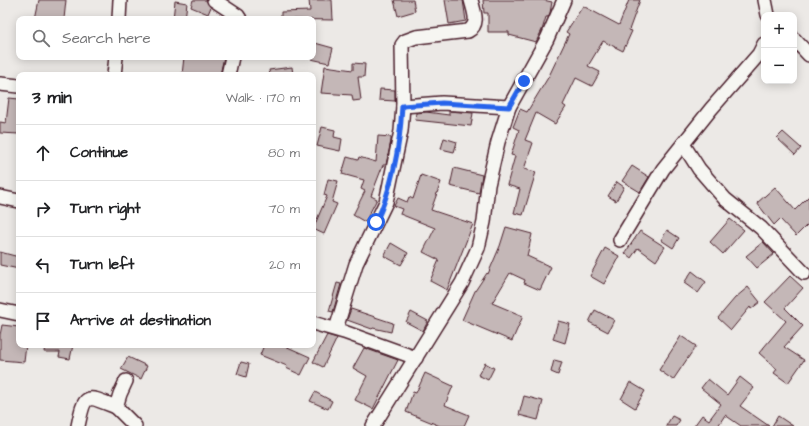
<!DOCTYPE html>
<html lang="en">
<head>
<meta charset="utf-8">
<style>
  body { margin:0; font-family:"Architects Daughter",sans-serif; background:#f2f2f2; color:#202124 }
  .controls { position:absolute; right:12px; top:12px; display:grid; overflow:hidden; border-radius:8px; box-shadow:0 2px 10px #0003 }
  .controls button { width:36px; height:36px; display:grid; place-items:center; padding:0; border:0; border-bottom:1px solid #e0e0e0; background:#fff; color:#202124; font:20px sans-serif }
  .stop { position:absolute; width:12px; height:12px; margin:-9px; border:3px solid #2563eb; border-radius:50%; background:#fff }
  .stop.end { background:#2563eb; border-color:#fff; box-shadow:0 1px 4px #0008 }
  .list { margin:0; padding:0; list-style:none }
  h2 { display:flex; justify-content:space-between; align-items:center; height:52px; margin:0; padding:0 16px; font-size:17px }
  h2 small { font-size:13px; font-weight:400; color:#757577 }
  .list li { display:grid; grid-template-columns:26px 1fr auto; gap:12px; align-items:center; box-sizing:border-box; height:56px; padding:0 16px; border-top:1px solid #e0e0e0 }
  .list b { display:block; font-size:15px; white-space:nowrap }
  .list em { font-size:13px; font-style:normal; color:#757577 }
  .icon { flex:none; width:22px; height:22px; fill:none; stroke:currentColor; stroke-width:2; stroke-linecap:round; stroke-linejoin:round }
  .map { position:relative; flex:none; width:809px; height:426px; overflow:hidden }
  .search { position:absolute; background:#fff; box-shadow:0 2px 10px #0003; left:16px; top:16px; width:300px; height:44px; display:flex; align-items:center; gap:10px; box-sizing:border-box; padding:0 14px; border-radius:8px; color:#757577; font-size:15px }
  .panel { position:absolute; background:#fff; box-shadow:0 2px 10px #0003; left:16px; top:72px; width:300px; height:276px; border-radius:8px }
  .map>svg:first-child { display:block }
  .building { fill:#c4b7b7; stroke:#4a1f2b }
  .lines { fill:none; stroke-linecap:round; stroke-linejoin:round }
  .minor-casing { stroke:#4a1f2b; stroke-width:16 }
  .minor { stroke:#f6f6f2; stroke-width:13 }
  .route { stroke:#2563eb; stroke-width:5 }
</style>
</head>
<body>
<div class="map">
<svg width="809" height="426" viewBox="0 0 809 426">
  <rect width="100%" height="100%" fill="#ece9e6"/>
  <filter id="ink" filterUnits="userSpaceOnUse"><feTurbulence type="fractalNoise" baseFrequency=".025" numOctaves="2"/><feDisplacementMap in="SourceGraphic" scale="8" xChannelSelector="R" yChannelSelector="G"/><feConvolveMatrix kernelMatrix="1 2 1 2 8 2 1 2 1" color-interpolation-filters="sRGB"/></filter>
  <g filter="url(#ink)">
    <g class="building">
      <path d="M39 0H66L64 19H35Z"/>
      <path d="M193 0H206L211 7 208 14 191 7Z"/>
      <path d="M309 0H332L333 20 281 19V12L310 11Z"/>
      <path d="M394 0H413L415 11 398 16Z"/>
      <path d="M445 0H463L466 21 449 24Z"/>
      <path d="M483 0H543L552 2 550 13 548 17H546L542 30 536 42 509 35V32H488V13H484Z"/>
      <path d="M629 0H640L629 30 632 31 623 51 603 41 588 66 600 72 592 86 576 78 563 105 566 107 555 124 536 113 525 140 533 143 524 169 536 172 523 215 514 213 520 189 507 185 515 156 511 155 519 130 513 127 520 109 527 112 549 76 569 34 566 32 583 6 619 25Z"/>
      <path d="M175 1 187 3 185 19H173Z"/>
      <path d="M315 43 333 48 329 63 311 59 313 57Z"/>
      <path d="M184 57H224L220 75H182Z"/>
      <path d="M353 63 365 64 364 77H358L361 100 353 101 352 95 321 93 325 66 353 70Z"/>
      <path d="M292 67 293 75H270L269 70Z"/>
      <path d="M380 89 395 90V101L379 100Z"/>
      <path d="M9 98 19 99V134L0 133V122L6 123Z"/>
      <path d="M449 111 473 113 471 126 415 120 416 113 426 112 449 115Z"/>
      <path d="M322 127 335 130 334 137 342 139 340 151 317 146Z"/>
      <path d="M783 132 801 148 795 155 777 138Z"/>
      <path d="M378 136 391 137V141L386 165H383L371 196 377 199 365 222 353 215 365 191 361 189 364 180 342 174 347 157 358 160 359 157 376 162Z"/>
      <path d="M444 138 457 142 454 152 441 149Z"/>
      <path d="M632 166 649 177 640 192 622 181Z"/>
      <path d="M454 168 482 175 479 193 450 186Z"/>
      <path d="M421 175 441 182 431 210 473 224 447 290 430 281 439 260 423 252 435 228 400 214 402 209 394 206 398 198 407 202 409 197 413 199Z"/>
      <path d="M328 179 338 181 332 202 337 204 324 234 313 229 327 196 324 195Z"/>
      <path d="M617 182 624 187 616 201 608 196Z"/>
      <path d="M775 187 795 210 809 196V223L796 236 780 219 774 225 757 203Z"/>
      <path d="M730 219 744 230 723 254 710 242Z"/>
      <path d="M506 227 532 234 527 256 551 267 540 290 524 283 525 280 510 273 492 303 523 316 512 341 462 320 475 291 487 273 488 274 500 246Z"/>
      <path d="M667 230 679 238 673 248 661 240Z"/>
      <path d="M640 231 665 247 656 261 638 248 631 258 625 253Z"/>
      <path d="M763 242 774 254 757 268 746 256Z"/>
      <path d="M391 243 408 253 401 265 384 256Z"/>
      <path d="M605 248 619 256 604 284 590 276Z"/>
      <path d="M0 252 19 257V269L0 265Z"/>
      <path d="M692 271 706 282 698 293 684 283Z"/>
      <path d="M790 276 803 288 785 308 803 326 784 347 804 360 788 383 774 373 777 369 759 353 786 321 765 302Z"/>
      <path d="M337 283 341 284 333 312 329 311Z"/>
      <path d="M748 287 760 302 751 309 750 307 731 330 718 318 735 298Z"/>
      <path d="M351 309 393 323 391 332 373 328 372 329 347 320Z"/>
      <path d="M595 310 614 320 608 332 589 322Z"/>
      <path d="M411 312 428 321 423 331 406 322Z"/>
      <path d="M558 321 570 324 565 343 553 339Z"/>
      <path d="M2 325 19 327V345H26L24 362 0 360V335Z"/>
      <path d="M327 335 337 338 323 367 313 362Z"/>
      <path d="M681 336 696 346 673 380 659 370Z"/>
      <path d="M45 345H73L70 359 59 357 60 352H44Z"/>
      <path d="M264 345H283L310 357 301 375 286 368 287 366 260 355Z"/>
      <path d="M364 348 398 360 373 409 355 400 367 376 353 368Z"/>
      <path d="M128 357 147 366 141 379 121 369Z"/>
      <path d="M554 360 562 362 558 375 551 372Z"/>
      <path d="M241 362 249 364 246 377 237 374Z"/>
      <path d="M485 363 494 368 488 380 478 375Z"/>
      <path d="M425 373 453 386 445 405 469 415 464 426H440L406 412 413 392 416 393Z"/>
      <path d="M740 377 754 388 740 406 769 426H741L725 415 718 426H694L702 415 709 420 721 404 701 388 708 379 727 395Z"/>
      <path d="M630 382 645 391 635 408 621 399Z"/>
      <path d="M315 392 332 401 328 409 310 401Z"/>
      <path d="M524 396 543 401 538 420 519 415Z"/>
      <path d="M672 416 680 420 676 426H666Z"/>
      <path d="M778 416 793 426H772Z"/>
    </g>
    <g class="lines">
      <defs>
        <g id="minor">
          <path d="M214 0 238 16 240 19"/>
          <path d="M765 0 768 15"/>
          <path d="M119 19 120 0"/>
          <path d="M794 39 809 55"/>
          <path d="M114 75 116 57"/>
          <path d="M228 75 232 57"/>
          <path d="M0 84 19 86"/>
          <path d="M403 106 442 103 509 107"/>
          <path d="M683 144 699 169 725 199 761 228 804 273"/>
          <path d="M0 197 19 201"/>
          <path d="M620 240 663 169 711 109 759 54 764 44"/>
          <path d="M0 310 19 314"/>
          <path d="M313 323 344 332 416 358"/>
          <path d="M336 329 356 264 386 202 390 183 401 131 403 106 402 45 405 41 416 37 468 31C480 24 474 12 471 0"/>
          <path d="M126 381 120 394 116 407 135 426"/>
          <path d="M78 426C85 392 86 395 116 407"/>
          <path d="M373 426 462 283 478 248 484 222 488 185 498 142 509 107 547 39 564 0"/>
        </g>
      </defs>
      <use href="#minor" class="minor-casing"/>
      <use href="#minor" class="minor"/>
    </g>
  </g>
  <g class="lines" filter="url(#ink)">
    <path class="route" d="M376 222C393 186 400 146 402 106L442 103 509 107 524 81"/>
  </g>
</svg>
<div class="controls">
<button>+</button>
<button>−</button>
</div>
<div class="stop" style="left:376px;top:222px"></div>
<div class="stop end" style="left:524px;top:81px"></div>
<div class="search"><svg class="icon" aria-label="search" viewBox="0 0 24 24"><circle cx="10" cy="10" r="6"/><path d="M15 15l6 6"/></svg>Search here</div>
<section class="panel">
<h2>3 min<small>Walk · 170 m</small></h2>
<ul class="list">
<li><svg class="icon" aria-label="ahead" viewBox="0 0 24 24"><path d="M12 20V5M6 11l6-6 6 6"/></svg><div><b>Continue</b></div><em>80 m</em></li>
<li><svg class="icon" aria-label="right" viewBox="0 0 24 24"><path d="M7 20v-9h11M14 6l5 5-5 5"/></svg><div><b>Turn right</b></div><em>70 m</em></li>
<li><svg class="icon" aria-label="left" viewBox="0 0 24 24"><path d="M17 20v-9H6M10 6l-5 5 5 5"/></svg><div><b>Turn left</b></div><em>20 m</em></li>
<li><svg class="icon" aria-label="arrive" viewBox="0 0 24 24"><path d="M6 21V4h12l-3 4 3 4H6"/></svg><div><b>Arrive at destination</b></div></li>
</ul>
</section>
</div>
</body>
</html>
